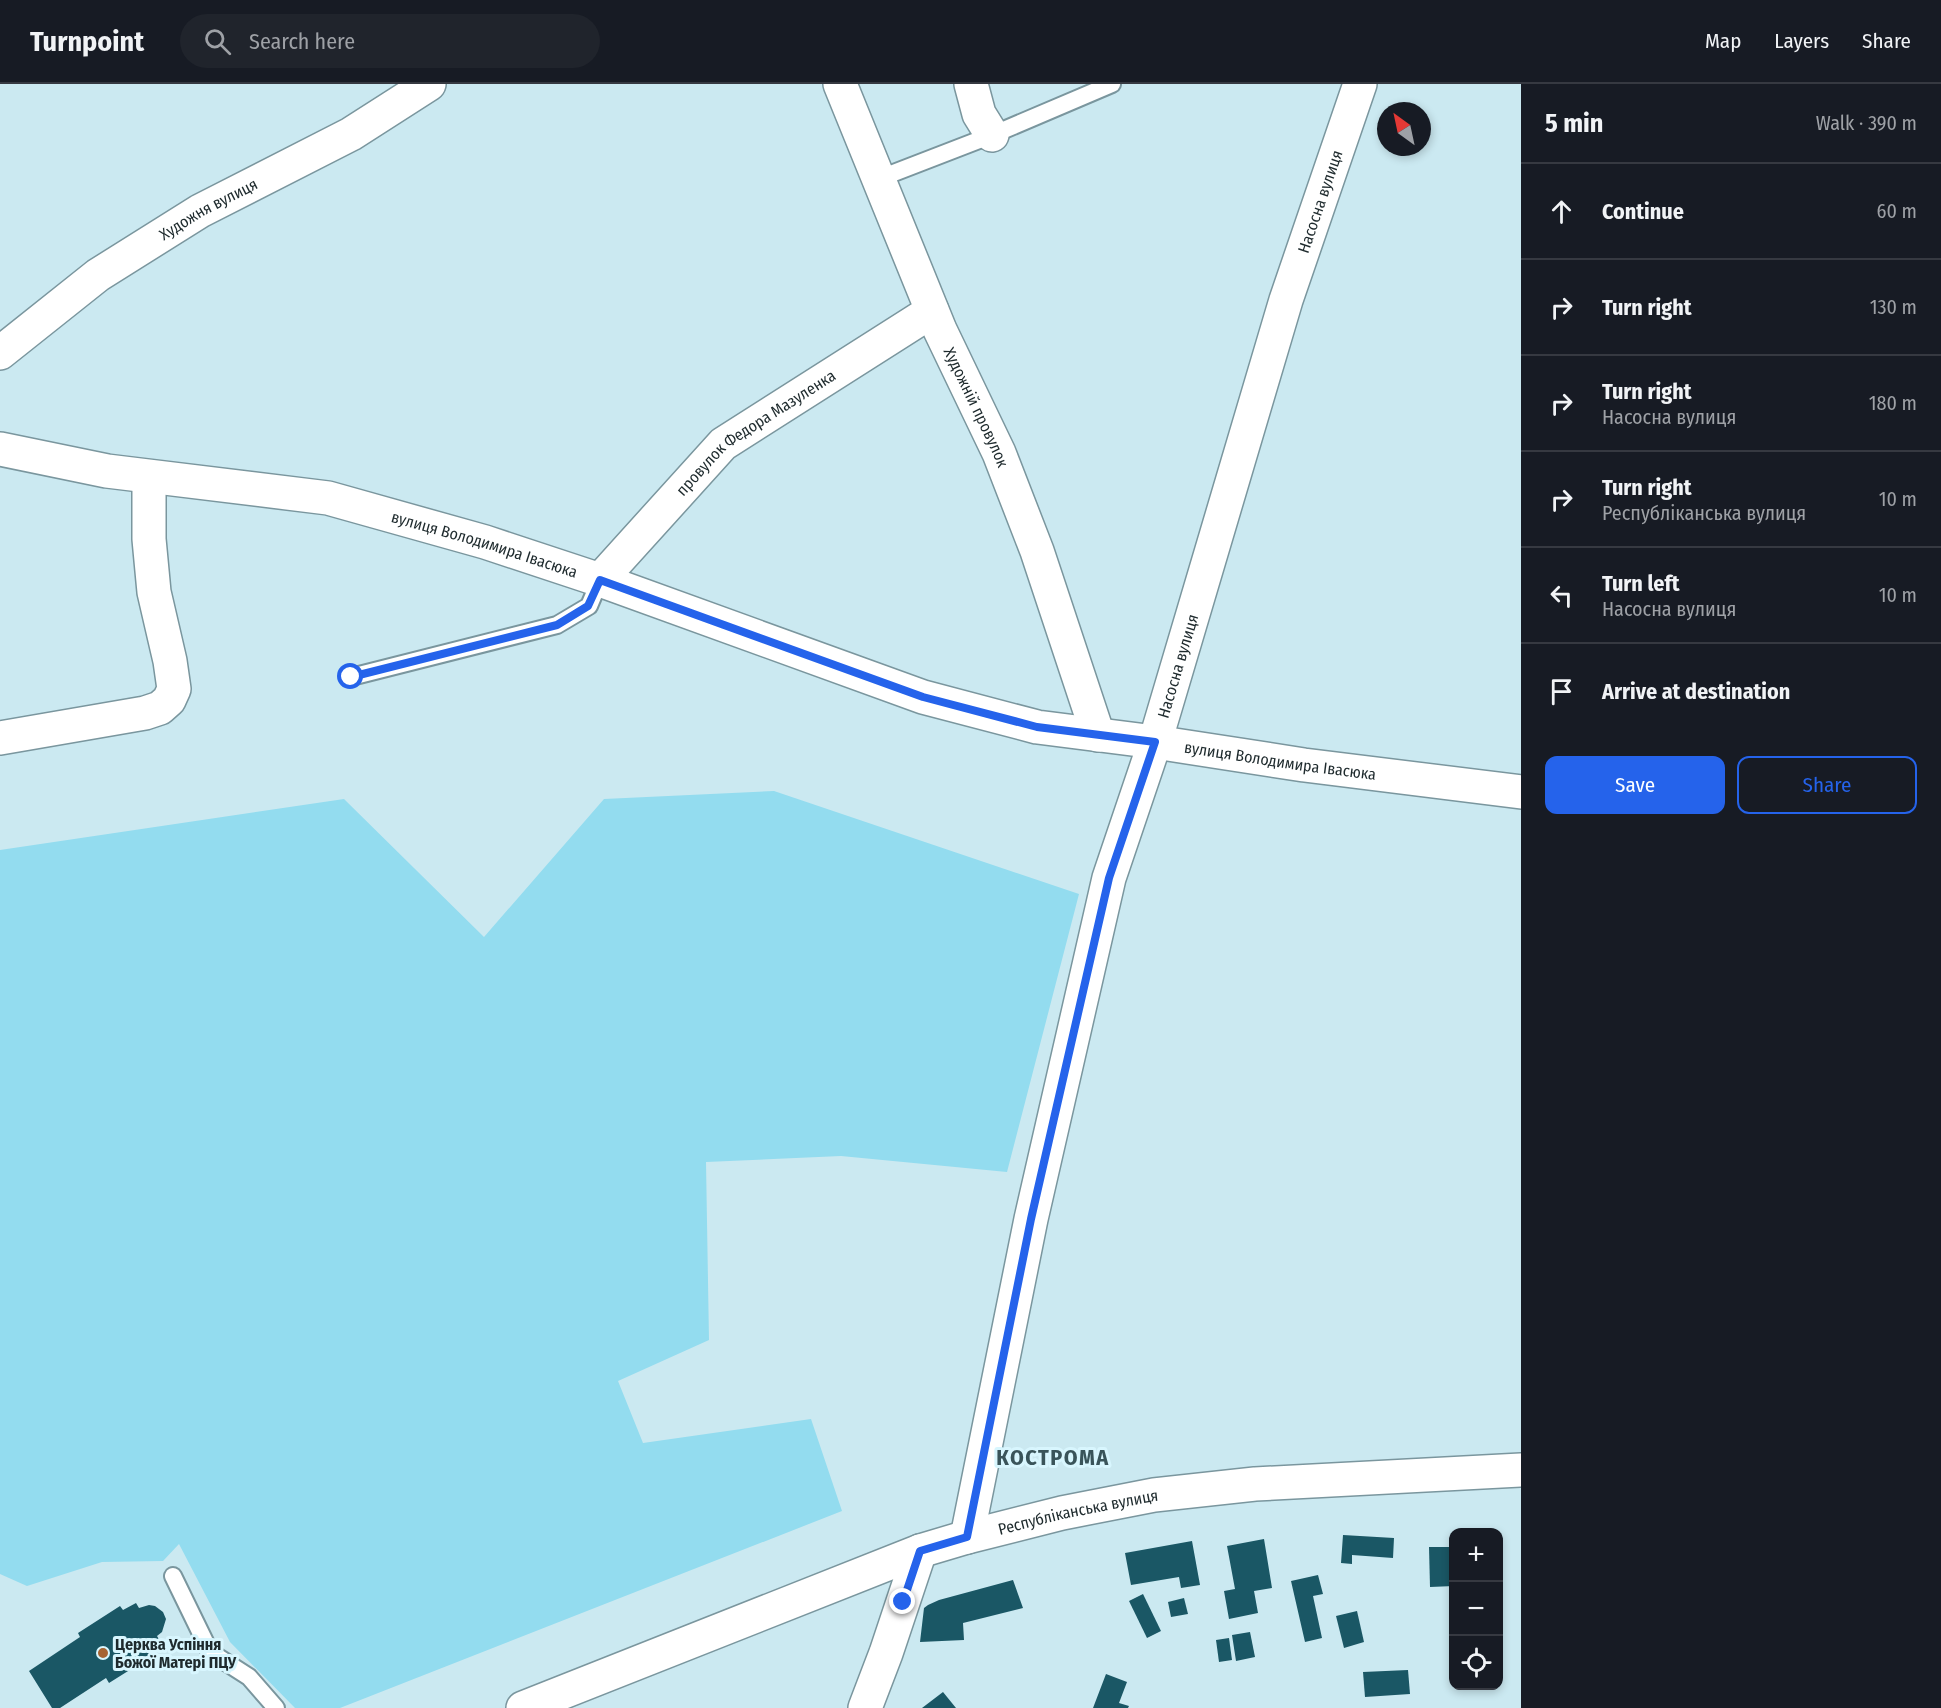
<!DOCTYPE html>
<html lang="en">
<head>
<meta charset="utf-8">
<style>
  body { margin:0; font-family:"Fira Sans Condensed",sans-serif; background:#20242c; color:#f1f3f6 }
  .controls { position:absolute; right:18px; bottom:18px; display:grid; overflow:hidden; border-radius:12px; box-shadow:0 3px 9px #0003 }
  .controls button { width:54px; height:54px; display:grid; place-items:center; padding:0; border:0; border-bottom:2px solid #363941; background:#171b24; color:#f1f3f6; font:30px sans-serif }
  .compass { position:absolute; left:1377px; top:18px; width:54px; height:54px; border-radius:50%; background:#171b24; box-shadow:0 3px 9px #0003; rotate:327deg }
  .stop { position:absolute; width:18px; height:18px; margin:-14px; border:4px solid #2563eb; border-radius:50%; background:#fff }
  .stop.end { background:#2563eb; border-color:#fff; box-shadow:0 2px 6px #0008 }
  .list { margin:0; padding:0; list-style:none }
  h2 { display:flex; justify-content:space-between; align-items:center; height:78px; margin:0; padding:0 24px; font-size:26px }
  h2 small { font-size:20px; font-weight:400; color:#9ea1a6 }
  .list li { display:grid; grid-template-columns:39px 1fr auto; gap:18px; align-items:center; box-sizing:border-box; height:96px; padding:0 24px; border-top:2px solid #363941 }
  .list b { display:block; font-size:22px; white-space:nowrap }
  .list p { margin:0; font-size:20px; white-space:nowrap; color:#9ea1a6 }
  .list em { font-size:20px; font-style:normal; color:#9ea1a6 }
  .actions { display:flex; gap:12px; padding:18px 24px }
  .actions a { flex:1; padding:14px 0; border:2px solid #2563eb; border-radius:12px; text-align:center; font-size:21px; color:#2563eb }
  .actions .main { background:#2563eb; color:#fff }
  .icon { flex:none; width:33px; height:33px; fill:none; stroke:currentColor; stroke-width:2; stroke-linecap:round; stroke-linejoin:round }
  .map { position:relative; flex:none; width:1521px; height:1624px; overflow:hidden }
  header { display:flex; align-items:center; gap:36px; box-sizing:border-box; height:84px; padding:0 30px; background:#171b24; border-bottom:2px solid #363941 }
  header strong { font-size:28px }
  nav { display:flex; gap:33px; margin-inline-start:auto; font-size:21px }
  .search { width:420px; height:54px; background:#20242c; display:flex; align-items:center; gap:15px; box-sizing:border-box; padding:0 21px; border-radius:33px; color:#9ea1a6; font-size:22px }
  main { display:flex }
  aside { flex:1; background:#171b24 }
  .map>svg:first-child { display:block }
  .green { fill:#93dcef }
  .building { fill:#1a5765 }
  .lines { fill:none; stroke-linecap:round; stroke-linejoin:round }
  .lane-casing { stroke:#7a969e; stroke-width:20 }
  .street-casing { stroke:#7a969e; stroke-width:36 }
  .secondary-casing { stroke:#7a969e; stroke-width:36 }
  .lane { stroke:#fff; stroke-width:16 }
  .street { stroke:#fff; stroke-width:33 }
  .secondary { stroke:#fff; stroke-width:33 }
  .route { stroke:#2563eb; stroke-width:8 }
  .poi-dot { fill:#a66332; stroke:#d8f6fe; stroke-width:2 }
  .labels { text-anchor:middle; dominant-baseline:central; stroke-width:6; stroke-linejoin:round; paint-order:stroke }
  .street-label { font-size:16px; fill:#1e2a2d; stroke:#d8f6fe }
  .poi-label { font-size:16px; font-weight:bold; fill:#1e2a2d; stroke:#d8f6fe; text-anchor:start }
  .district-label { font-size:22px; font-weight:bold; letter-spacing:1.5px; fill:#39545a; stroke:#d8f6fe }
</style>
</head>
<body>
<header>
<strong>Turnpoint</strong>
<div class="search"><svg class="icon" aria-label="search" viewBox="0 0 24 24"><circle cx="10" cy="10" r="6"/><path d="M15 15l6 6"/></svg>Search here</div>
<nav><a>Map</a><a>Layers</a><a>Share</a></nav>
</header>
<main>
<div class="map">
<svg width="1521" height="1624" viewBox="0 0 1521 1624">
  <rect width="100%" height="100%" fill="#cbe9f1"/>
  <path class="green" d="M774 707 1079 810 1007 1088 841 1072 706 1078 709 1256 618 1297 643 1359 811 1335 842 1427 340 1624H295L230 1558 179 1460 163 1477 102 1478 27 1502 0 1490V766L344 715 484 853 604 715Z"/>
  <g class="building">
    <path d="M1343 1451 1394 1454 1393 1474 1352 1471V1480L1341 1479Z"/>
    <path d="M1264 1455 1272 1504 1254 1507 1258 1529 1229 1535 1224 1507 1235 1505 1227 1462Z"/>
    <path d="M1192 1457 1200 1501 1181 1504 1179 1493 1131 1501 1125 1469Z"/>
    <path d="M1429 1463H1454V1502L1430 1503Z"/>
    <path d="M1318 1491 1323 1510 1313 1512 1322 1554 1305 1558 1291 1497Z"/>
    <path d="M1013 1496 1023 1524 963 1539 964 1556 920 1558 924 1524 928 1521 939 1516Z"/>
    <path d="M1143 1510 1161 1547 1147 1554 1129 1517Z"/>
    <path d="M1184 1514 1188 1530 1171 1533 1168 1518Z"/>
    <path d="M136 1519 139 1524 149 1521 155 1522 163 1528 166 1535 162 1548 157 1552 161 1559 149 1567 152 1572 109 1599 106 1594 60 1624H52L29 1587 80 1553 78 1549 120 1522 123 1526Z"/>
    <path d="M1357 1527 1364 1558 1344 1564 1336 1532Z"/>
    <path d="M1250 1548 1255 1573 1236 1577 1232 1551Z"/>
    <path d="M1229 1554 1232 1576 1219 1578 1216 1556Z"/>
    <path d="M1408 1586 1410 1610 1365 1613 1363 1588Z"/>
    <path d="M1106 1590 1127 1598 1119 1619 1129 1622 1128 1624H1093Z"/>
    <path d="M943 1608 956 1624H922Z"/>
  </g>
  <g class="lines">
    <defs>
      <g id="lane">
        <path d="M878 95 992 51 1112 0"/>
        <path d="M351 593 557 541 589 522 600 496"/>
        <path d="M173 1492 210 1568 249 1593 276 1624"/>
      </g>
      <g id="street">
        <path id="s1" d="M840 0 940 246 999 369 1037 467 1098 651"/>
        <path d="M971 0 979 30 992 51"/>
        <path id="s2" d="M0 269 98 191 200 127 351 50 429 0"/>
        <path id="s3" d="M0 365 107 387 328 414 485 458 600 496 923 613 1037 643 1155 658 1304 681 1521 708"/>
        <path id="s4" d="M600 496 723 360 932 227"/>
        <path d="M0 654 145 629 160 624 169 616 174 605 170 577 154 508 149 455V393"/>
        <path id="s5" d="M967 1453 1031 1135 1109 794 1155 658 1286 216 1360 0"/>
        <path d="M865 1624 886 1569 920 1467"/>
      </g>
      <g id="secondary">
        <path id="s6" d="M523 1624 920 1467 967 1453 1062 1429 1154 1411 1255 1400 1521 1386"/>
      </g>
    </defs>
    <use href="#lane" class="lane-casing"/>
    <use href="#street" class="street-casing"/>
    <use href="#secondary" class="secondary-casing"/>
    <use href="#lane" class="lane"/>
    <use href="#street" class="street"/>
    <use href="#secondary" class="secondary"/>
  </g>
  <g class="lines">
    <path class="route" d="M351 593 557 541 588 522 600 496 923 613 1037 643 1155 658 1109 794 1031 1135 967 1453 920 1467 903 1518"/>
  </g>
  <circle class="poi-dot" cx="103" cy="1569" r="6"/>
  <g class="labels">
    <g class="street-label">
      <text stroke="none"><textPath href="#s5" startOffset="1383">Насосна вулиця</textPath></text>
      <text stroke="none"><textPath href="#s2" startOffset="254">Художня вулиця</textPath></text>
      <text stroke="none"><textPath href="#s1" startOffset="351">Художній провулок</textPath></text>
      <text stroke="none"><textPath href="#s4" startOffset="216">провулок Федора Мазуленка</textPath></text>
      <text stroke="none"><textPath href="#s3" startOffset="495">вулиця Володимира Івасюка</textPath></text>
      <text stroke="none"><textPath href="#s5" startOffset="897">Насосна вулиця</textPath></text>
      <text stroke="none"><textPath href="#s3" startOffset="1323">вулиця Володимира Івасюка</textPath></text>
      <text stroke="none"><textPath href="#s6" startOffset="590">Республіканська вулиця</textPath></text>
    </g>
    <g class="poi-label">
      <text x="115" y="1560">Церква Успіння<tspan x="115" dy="18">Божої Матері ПЦУ</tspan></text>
    </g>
    <g class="district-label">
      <text x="1053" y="1373">КОСТРОМА</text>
    </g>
  </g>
</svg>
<div class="controls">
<button>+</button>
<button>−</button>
<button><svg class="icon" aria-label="locate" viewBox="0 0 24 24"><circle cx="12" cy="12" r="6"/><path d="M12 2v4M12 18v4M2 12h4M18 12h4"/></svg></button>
</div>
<svg class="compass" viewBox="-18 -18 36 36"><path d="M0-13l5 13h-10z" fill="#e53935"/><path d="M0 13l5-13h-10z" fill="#9ea1a6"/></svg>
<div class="stop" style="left:351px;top:593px"></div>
<div class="stop end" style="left:903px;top:1518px"></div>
</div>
<aside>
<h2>5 min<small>Walk · 390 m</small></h2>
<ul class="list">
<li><svg class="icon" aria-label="ahead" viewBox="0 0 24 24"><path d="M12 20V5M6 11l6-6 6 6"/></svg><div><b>Continue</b></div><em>60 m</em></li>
<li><svg class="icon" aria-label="right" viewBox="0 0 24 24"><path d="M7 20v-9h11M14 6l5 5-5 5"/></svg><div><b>Turn right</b></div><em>130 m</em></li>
<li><svg class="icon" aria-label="right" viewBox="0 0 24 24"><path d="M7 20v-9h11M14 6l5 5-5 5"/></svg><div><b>Turn right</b><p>Насосна вулиця</p></div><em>180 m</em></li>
<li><svg class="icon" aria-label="right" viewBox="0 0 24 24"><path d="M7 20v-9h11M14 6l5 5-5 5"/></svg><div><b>Turn right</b><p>Республіканська вулиця</p></div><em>10 m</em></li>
<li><svg class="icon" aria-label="left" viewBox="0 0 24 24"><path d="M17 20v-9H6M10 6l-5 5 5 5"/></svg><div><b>Turn left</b><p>Насосна вулиця</p></div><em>10 m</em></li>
<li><svg class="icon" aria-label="arrive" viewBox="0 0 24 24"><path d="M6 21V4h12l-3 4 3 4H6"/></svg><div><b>Arrive at destination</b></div></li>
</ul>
<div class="actions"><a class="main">Save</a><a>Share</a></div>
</aside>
</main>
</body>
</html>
